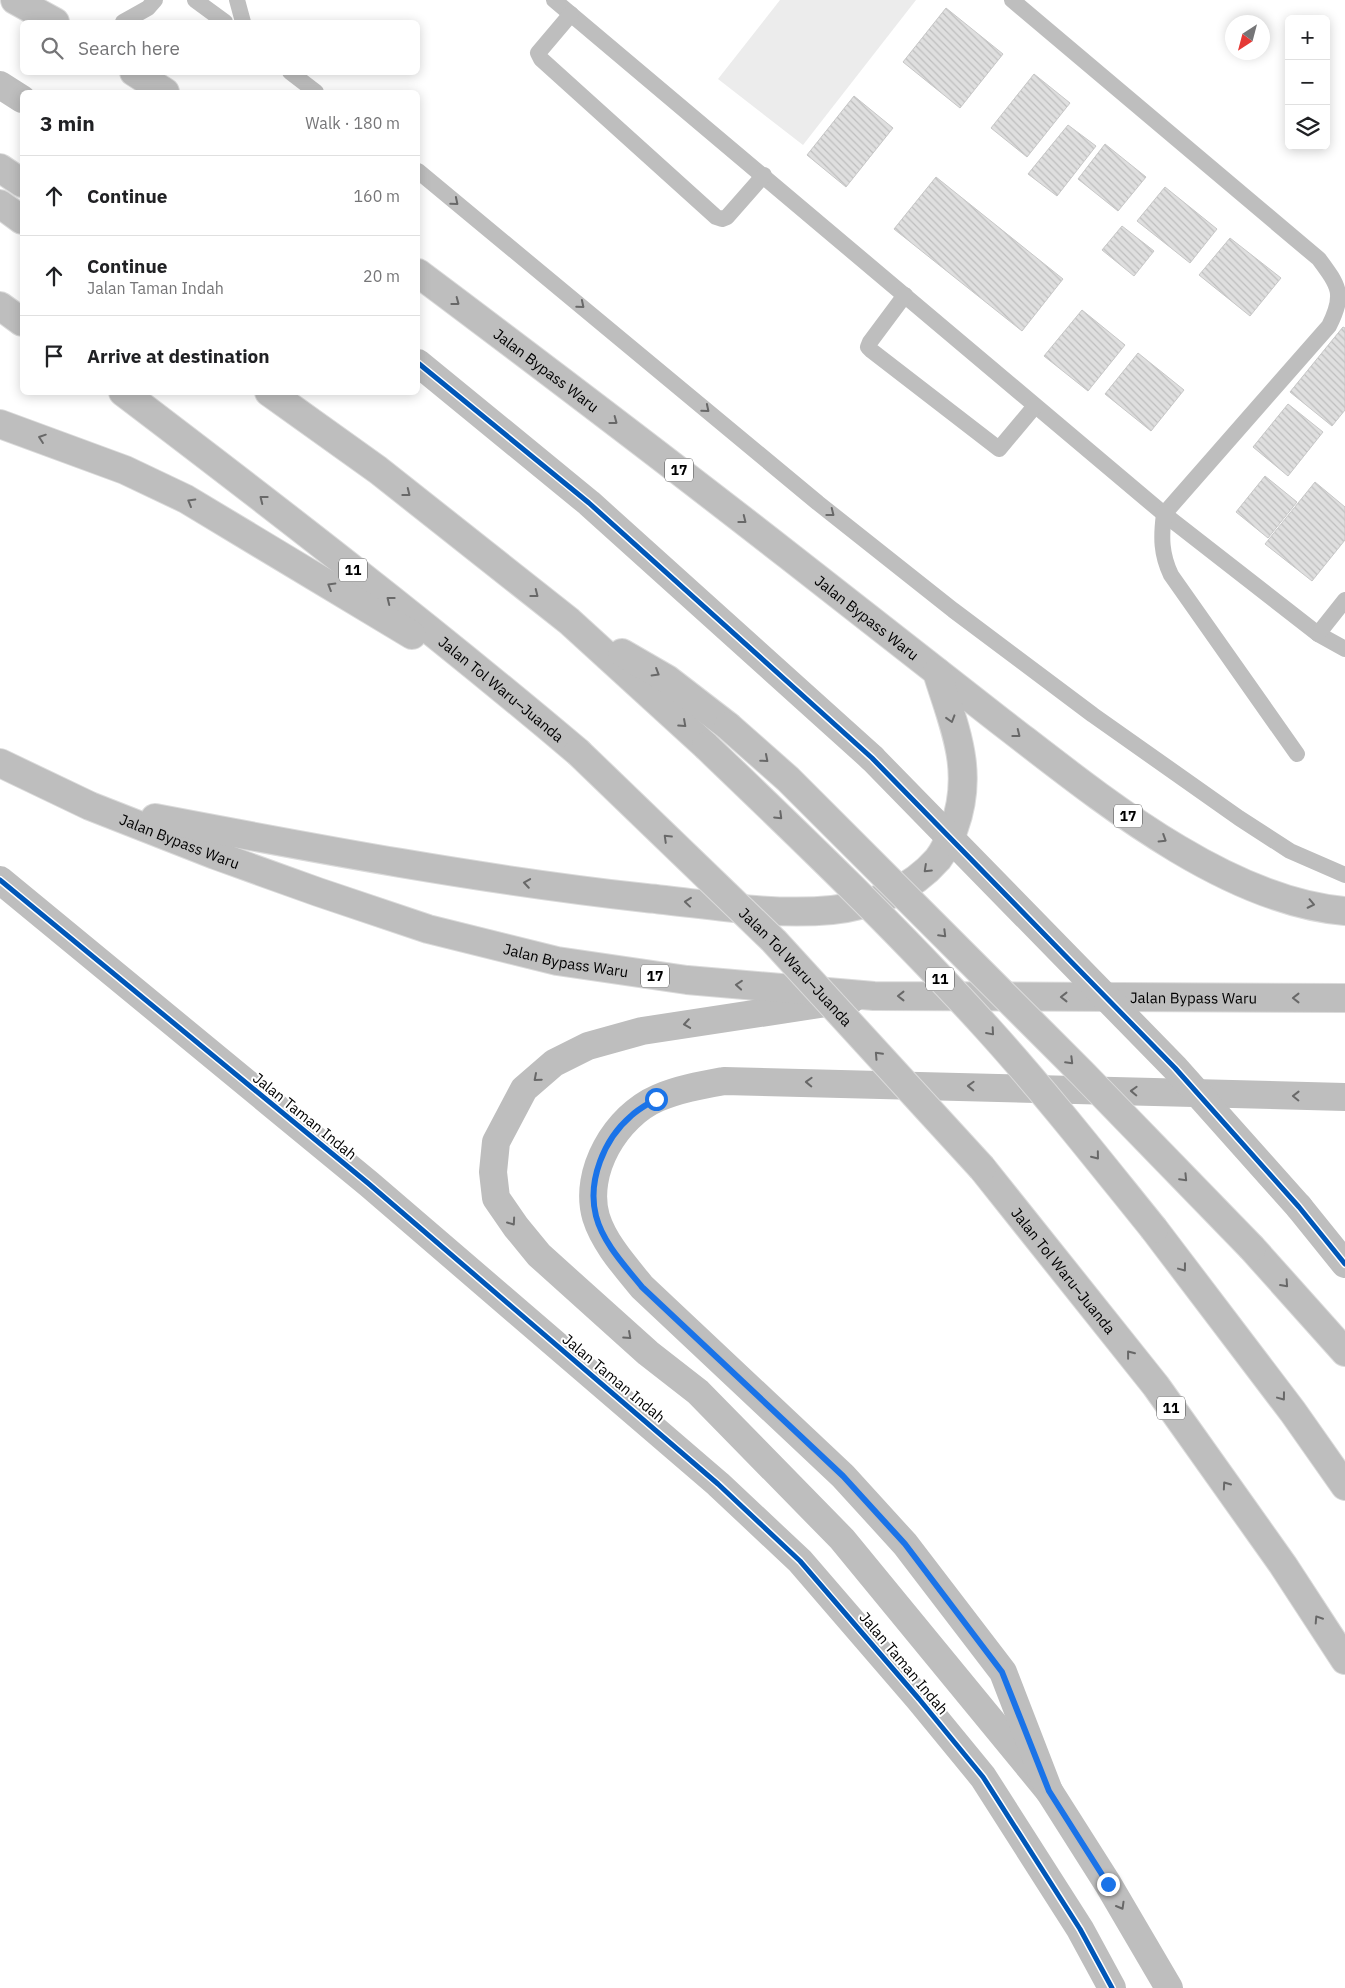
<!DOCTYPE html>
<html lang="en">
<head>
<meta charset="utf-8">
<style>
  body { margin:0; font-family:"IBM Plex Sans",sans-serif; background:#f6f6f6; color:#202124 }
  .controls { position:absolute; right:15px; top:15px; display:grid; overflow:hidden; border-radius:8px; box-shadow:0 2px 12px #0003 }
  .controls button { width:45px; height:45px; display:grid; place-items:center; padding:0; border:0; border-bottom:1px solid #e0e0e0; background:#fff; color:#202124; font:25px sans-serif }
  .compass { position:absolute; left:1225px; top:15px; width:45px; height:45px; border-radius:50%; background:#fff; box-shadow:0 2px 12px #0003; rotate:216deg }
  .stop { position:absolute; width:15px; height:15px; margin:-11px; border:4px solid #1a73e8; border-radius:50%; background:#fff }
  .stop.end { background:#1a73e8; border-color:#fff; box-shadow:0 1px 5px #0008 }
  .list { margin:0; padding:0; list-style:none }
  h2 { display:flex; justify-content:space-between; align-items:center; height:65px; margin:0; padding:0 20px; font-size:21px }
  h2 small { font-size:16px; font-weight:400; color:#757577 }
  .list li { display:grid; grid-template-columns:32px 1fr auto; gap:15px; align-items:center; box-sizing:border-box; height:80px; padding:0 20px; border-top:1px solid #e0e0e0 }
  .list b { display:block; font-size:19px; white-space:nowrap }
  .list p { margin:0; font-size:16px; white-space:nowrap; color:#757577 }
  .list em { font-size:16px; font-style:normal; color:#757577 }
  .icon { flex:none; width:28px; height:28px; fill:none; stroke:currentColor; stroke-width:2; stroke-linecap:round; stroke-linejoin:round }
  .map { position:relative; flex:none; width:1345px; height:1988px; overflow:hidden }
  .search { position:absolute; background:#fff; box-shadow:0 2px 12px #0003; left:20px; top:20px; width:400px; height:55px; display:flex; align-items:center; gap:12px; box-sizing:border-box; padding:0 18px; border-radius:8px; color:#757577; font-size:19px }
  .panel { position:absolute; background:#fff; box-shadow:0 2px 12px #0003; left:20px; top:90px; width:400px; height:305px; border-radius:8px }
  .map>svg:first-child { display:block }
  .pitch { fill:#ececec }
  .building { fill:url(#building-back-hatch); stroke:#c7c7c7 }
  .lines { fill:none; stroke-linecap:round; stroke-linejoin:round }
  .trunk-casing { stroke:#dbdbdb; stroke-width:30 }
  .motorway-casing { stroke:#dbdbdb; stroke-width:30 }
  .service { stroke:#bebebe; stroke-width:16 }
  .tertiary { stroke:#bebebe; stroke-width:28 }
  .trunk { stroke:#bebebe; stroke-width:28 }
  .motorway { stroke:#bebebe; stroke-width:28 }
  .motorway-bridge-casing { stroke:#dbdbdb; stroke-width:30; stroke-linecap:butt }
  .tertiary-bridge { stroke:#bebebe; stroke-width:28 }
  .motorway-bridge { stroke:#bebebe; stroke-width:28 }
  .cycleway-casing { stroke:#fff; stroke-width:8 }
  .cycleway { stroke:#0057b8; stroke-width:5 }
  .oneway { stroke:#686868 }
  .route { stroke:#1a73e8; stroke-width:6 }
  .labels { text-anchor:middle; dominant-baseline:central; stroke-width:4; stroke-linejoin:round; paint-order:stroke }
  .shield { fill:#fff; stroke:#4c4c4c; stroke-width:1 }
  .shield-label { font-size:14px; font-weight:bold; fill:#000 }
  .street-label { font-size:15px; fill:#000; stroke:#fff }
</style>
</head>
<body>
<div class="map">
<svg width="1345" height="1988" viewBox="0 0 1345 1988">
  <defs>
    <pattern id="building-back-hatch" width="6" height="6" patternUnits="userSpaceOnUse" patternTransform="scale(1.25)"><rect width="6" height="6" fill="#dfdfdf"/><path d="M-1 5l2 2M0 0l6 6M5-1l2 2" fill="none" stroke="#bebebe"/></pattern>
  </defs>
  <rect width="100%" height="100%" fill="#fff"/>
  <path class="pitch" d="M780 0H916L803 145 718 79Z"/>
  <g class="building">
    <path d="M946 8 1003 54 960 108 903 62Z"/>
    <path d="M1034 74 1070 103 1027 157 991 128Z"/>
    <path d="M854 96 893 128 846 187 807 155Z"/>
    <path d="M1068 125 1096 146 1057 196 1028 174Z"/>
    <path d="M1105 144 1146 177 1118 211 1078 179Z"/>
    <path d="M936 177 1063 279 1022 331 894 229Z"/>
    <path d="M1165 187 1217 229 1190 263 1137 221Z"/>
    <path d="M1122 226 1154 251 1134 276 1102 250Z"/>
    <path d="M1230 238 1281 278 1250 316 1199 275Z"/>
    <path d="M1082 310 1125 345 1088 391 1044 356Z"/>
    <path d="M1343 327 1345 328V410L1332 426 1290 392Z"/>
    <path d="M1138 353 1184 390 1151 431 1105 394Z"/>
    <path d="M1288 404 1323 432 1288 476 1253 447Z"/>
    <path d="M1265 476 1297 502 1268 538 1236 512Z"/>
    <path d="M1315 482 1345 507V540L1312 581 1265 544Z"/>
  </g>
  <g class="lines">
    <defs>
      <g id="trunk">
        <path d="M15 0 55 22"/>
        <path d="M134 72 165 92"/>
        <path id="s1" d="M418 273C542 366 666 460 789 556 859 611 929 666 1000 721 1094 793 1223 901 1345 911"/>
        <path id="s2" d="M0 763 90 806 215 855 318 892 428 929 557 961 687 980 874 996 1345 998"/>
        <path d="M155 818C318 849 482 880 646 898 707 904 770 916 832 910 872 906 911 890 938 859 944 851 950 838 954 828 975 770 954 727 937 672"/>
      </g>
      <g id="motorway">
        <path d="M0 168 22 183"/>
        <path d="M0 204 22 220"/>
        <path d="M0 306 22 322"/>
        <path id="s3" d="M123 392C277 509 430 627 578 752"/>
        <path d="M269 392 378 470 569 621 706 746"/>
        <path d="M0 424 125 470 186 499 412 635"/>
        <path d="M622 653 667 679 728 726"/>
        <path id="s4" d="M982 1168 1156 1386 1283 1565 1345 1660"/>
        <path d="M1154 1229 1293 1412 1345 1486"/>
        <path d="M1252 1248 1345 1352"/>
      </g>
    </defs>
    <use href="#trunk" class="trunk-casing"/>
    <use href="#motorway" class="motorway-casing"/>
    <g class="service">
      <path d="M195 0 225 22"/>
      <path d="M237 0 243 22"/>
      <path d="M554 0 1164 514 1318 634 1345 649"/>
      <path d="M1012 0 1319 259C1339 286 1345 294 1329 326L1164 514C1161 537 1161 554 1171 575L1297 754"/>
      <path d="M571 14 538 53 541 59 716 217 722 219 727 217 764 175"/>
      <path d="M123 22 148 8 155 0"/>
      <path d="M290 72 316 92"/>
      <path d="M418 171 818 503 953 610 1093 715 1239 818 1290 851 1345 875"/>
      <path d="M905 295 870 342 868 347 872 351 999 449 1035 406"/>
      <path d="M1318 634 1345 600"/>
    </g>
    <g class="tertiary">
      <path d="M0 85 22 99"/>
      <path d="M418 363 589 503 872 758"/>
      <path d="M0 880 369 1184 718 1484 800 1561 919 1699 983 1777 1080 1929 1112 1988"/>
      <path d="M852 999 642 1031 588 1046 554 1063 524 1089 496 1142 493 1172 496 1198 516 1227 539 1255 648 1353 698 1392 842 1539 1049 1791 1108 1884 1169 1988"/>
      <path d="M1299 1207 1345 1264"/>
      <path d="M1049 1791 1003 1672 905 1544 843 1476 642 1287C625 1266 604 1243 596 1217 583 1172 616 1116 658 1098 679 1089 702 1085 724 1081L1345 1097"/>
    </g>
    <use href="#trunk" class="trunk"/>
    <use href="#motorway" class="motorway"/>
    <defs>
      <g id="motorway-bridge">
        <path d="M728 726 788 779 1082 1073 1252 1248"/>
        <path d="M706 746C802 838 898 930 987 1028 1045 1092 1099 1161 1154 1229"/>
        <path id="s5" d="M578 752 774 941 982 1168"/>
      </g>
    </defs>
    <use href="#motorway-bridge" class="motorway-bridge-casing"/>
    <path class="tertiary-bridge" d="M872 758 1175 1068 1299 1207"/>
    <use href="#motorway-bridge" class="motorway-bridge"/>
    <defs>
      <g id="cycleway">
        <path d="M418 363 589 503 872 758 1175 1068 1299 1207 1345 1264"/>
        <path d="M0 880 369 1184 718 1484 800 1561 919 1699 983 1777 1080 1929 1112 1988"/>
      </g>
    </defs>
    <use href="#cycleway" class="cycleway-casing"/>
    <use href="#cycleway" class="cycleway"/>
  </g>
  <defs><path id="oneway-chevron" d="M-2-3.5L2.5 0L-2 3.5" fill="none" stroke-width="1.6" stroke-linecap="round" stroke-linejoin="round" transform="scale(1.25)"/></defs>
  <g class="oneway">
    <use href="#oneway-chevron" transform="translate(455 202) rotate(40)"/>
    <use href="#oneway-chevron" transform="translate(456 302) rotate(37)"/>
    <use href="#oneway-chevron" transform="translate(581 305) rotate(40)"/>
    <use href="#oneway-chevron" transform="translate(706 409) rotate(40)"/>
    <use href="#oneway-chevron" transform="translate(614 421) rotate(37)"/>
    <use href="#oneway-chevron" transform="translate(42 438) rotate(-161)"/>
    <use href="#oneway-chevron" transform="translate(407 493) rotate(38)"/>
    <use href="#oneway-chevron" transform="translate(263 499) rotate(-142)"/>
    <use href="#oneway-chevron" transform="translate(191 502) rotate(-150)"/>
    <use href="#oneway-chevron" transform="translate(831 513) rotate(38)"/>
    <use href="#oneway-chevron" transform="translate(743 520) rotate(38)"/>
    <use href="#oneway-chevron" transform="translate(331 586) rotate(-149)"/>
    <use href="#oneway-chevron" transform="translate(535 594) rotate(38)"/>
    <use href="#oneway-chevron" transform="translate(390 600) rotate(-142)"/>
    <use href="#oneway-chevron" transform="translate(656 673) rotate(31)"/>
    <use href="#oneway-chevron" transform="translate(951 719) rotate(73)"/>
    <use href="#oneway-chevron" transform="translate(683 724) rotate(42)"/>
    <use href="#oneway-chevron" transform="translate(1017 734) rotate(38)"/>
    <use href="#oneway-chevron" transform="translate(765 759) rotate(41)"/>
    <use href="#oneway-chevron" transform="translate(779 816) rotate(44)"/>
    <use href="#oneway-chevron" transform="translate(667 838) rotate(-136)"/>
    <use href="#oneway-chevron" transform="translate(1163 839) rotate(32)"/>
    <use href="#oneway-chevron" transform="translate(927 869) rotate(137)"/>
    <use href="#oneway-chevron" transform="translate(527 883) rotate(-171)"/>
    <use href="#oneway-chevron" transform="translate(688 902) rotate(-174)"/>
    <use href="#oneway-chevron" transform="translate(1311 904) rotate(12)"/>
    <use href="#oneway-chevron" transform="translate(943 934) rotate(45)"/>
    <use href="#oneway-chevron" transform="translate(739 985) rotate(-175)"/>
    <use href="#oneway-chevron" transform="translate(901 996) rotate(-180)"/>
    <use href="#oneway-chevron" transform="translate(1064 997) rotate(-180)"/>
    <use href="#oneway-chevron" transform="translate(1296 998) rotate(-180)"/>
    <use href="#oneway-chevron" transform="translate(687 1024) rotate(171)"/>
    <use href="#oneway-chevron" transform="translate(991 1032) rotate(49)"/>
    <use href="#oneway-chevron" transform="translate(878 1055) rotate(-133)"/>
    <use href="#oneway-chevron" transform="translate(1070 1061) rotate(45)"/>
    <use href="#oneway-chevron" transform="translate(537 1078) rotate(139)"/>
    <use href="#oneway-chevron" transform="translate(809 1082) rotate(-178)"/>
    <use href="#oneway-chevron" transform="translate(971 1086) rotate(-178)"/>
    <use href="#oneway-chevron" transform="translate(1134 1091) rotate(-178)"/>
    <use href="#oneway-chevron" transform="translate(1296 1096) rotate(-179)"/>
    <use href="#oneway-chevron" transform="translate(1096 1156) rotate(51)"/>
    <use href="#oneway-chevron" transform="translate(1184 1178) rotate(46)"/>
    <use href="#oneway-chevron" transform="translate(512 1222) rotate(55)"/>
    <use href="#oneway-chevron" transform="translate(1183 1268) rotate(53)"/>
    <use href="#oneway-chevron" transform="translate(1285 1284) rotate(48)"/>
    <use href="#oneway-chevron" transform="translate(628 1336) rotate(42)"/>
    <use href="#oneway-chevron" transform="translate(1130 1354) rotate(-128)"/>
    <use href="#oneway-chevron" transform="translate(1282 1397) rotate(53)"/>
    <use href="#oneway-chevron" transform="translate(1226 1485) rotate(-125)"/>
    <use href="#oneway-chevron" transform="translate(1318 1619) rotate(-123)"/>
    <use href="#oneway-chevron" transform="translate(1121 1906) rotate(60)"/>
  </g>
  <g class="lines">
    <path class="route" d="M656 1099C648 1104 638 1109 631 1116 604 1139 587 1181 596 1216 603 1243 625 1266 642 1287L843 1476 905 1544 1002 1672 1049 1791 1108 1884"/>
  </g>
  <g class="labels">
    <g class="shield">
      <rect x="665" y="458.5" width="28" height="23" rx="4"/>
      <rect x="339" y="558.5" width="28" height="23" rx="4"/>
      <rect x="1114" y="804.5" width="28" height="23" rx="4"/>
      <rect x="641" y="964.5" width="28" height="23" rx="4"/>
      <rect x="926" y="967.5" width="28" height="23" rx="4"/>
      <rect x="1157" y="1396.5" width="28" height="23" rx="4"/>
    </g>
    <g class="shield-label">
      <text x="679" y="470">17</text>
      <text x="353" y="570">11</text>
      <text x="1128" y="816">17</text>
      <text x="655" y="976">17</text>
      <text x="940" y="979">11</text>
      <text x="1171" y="1408">11</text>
    </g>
    <g class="street-label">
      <text stroke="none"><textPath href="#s1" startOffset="161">Jalan Bypass Waru</textPath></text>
      <text stroke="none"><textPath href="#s1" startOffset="566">Jalan Bypass Waru</textPath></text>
      <text stroke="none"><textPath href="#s3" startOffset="481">Jalan Tol Waru–Juanda</textPath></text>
      <text stroke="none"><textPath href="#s2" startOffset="196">Jalan Bypass Waru</textPath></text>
      <text stroke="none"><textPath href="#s2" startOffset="601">Jalan Bypass Waru</textPath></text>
      <text stroke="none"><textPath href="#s5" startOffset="306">Jalan Tol Waru–Juanda</textPath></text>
      <text stroke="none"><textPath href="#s2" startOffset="1231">Jalan Bypass Waru</textPath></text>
      <text transform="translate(305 1116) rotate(39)">Jalan Taman Indah</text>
      <text stroke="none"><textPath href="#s4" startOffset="131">Jalan Tol Waru–Juanda</textPath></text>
      <text transform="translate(614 1378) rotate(40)">Jalan Taman Indah</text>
      <text transform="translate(904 1663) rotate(50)">Jalan Taman Indah</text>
    </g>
  </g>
</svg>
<div class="controls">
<button>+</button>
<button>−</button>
<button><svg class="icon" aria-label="layers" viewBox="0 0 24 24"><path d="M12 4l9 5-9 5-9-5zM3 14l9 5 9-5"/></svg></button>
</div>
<svg class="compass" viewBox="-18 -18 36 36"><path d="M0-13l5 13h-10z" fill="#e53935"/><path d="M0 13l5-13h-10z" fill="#757577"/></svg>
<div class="stop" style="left:656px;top:1099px"></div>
<div class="stop end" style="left:1108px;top:1884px"></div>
<div class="search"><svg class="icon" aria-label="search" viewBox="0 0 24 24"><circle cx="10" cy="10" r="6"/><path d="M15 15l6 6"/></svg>Search here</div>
<section class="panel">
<h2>3 min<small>Walk · 180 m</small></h2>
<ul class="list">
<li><svg class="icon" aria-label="ahead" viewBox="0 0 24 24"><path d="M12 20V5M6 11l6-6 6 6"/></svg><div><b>Continue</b></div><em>160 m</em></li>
<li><svg class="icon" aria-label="ahead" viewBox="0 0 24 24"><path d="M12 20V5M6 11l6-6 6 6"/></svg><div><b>Continue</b><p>Jalan Taman Indah</p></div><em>20 m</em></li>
<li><svg class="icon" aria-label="arrive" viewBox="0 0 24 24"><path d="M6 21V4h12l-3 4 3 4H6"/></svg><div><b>Arrive at destination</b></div></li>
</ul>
</section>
</div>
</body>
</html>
